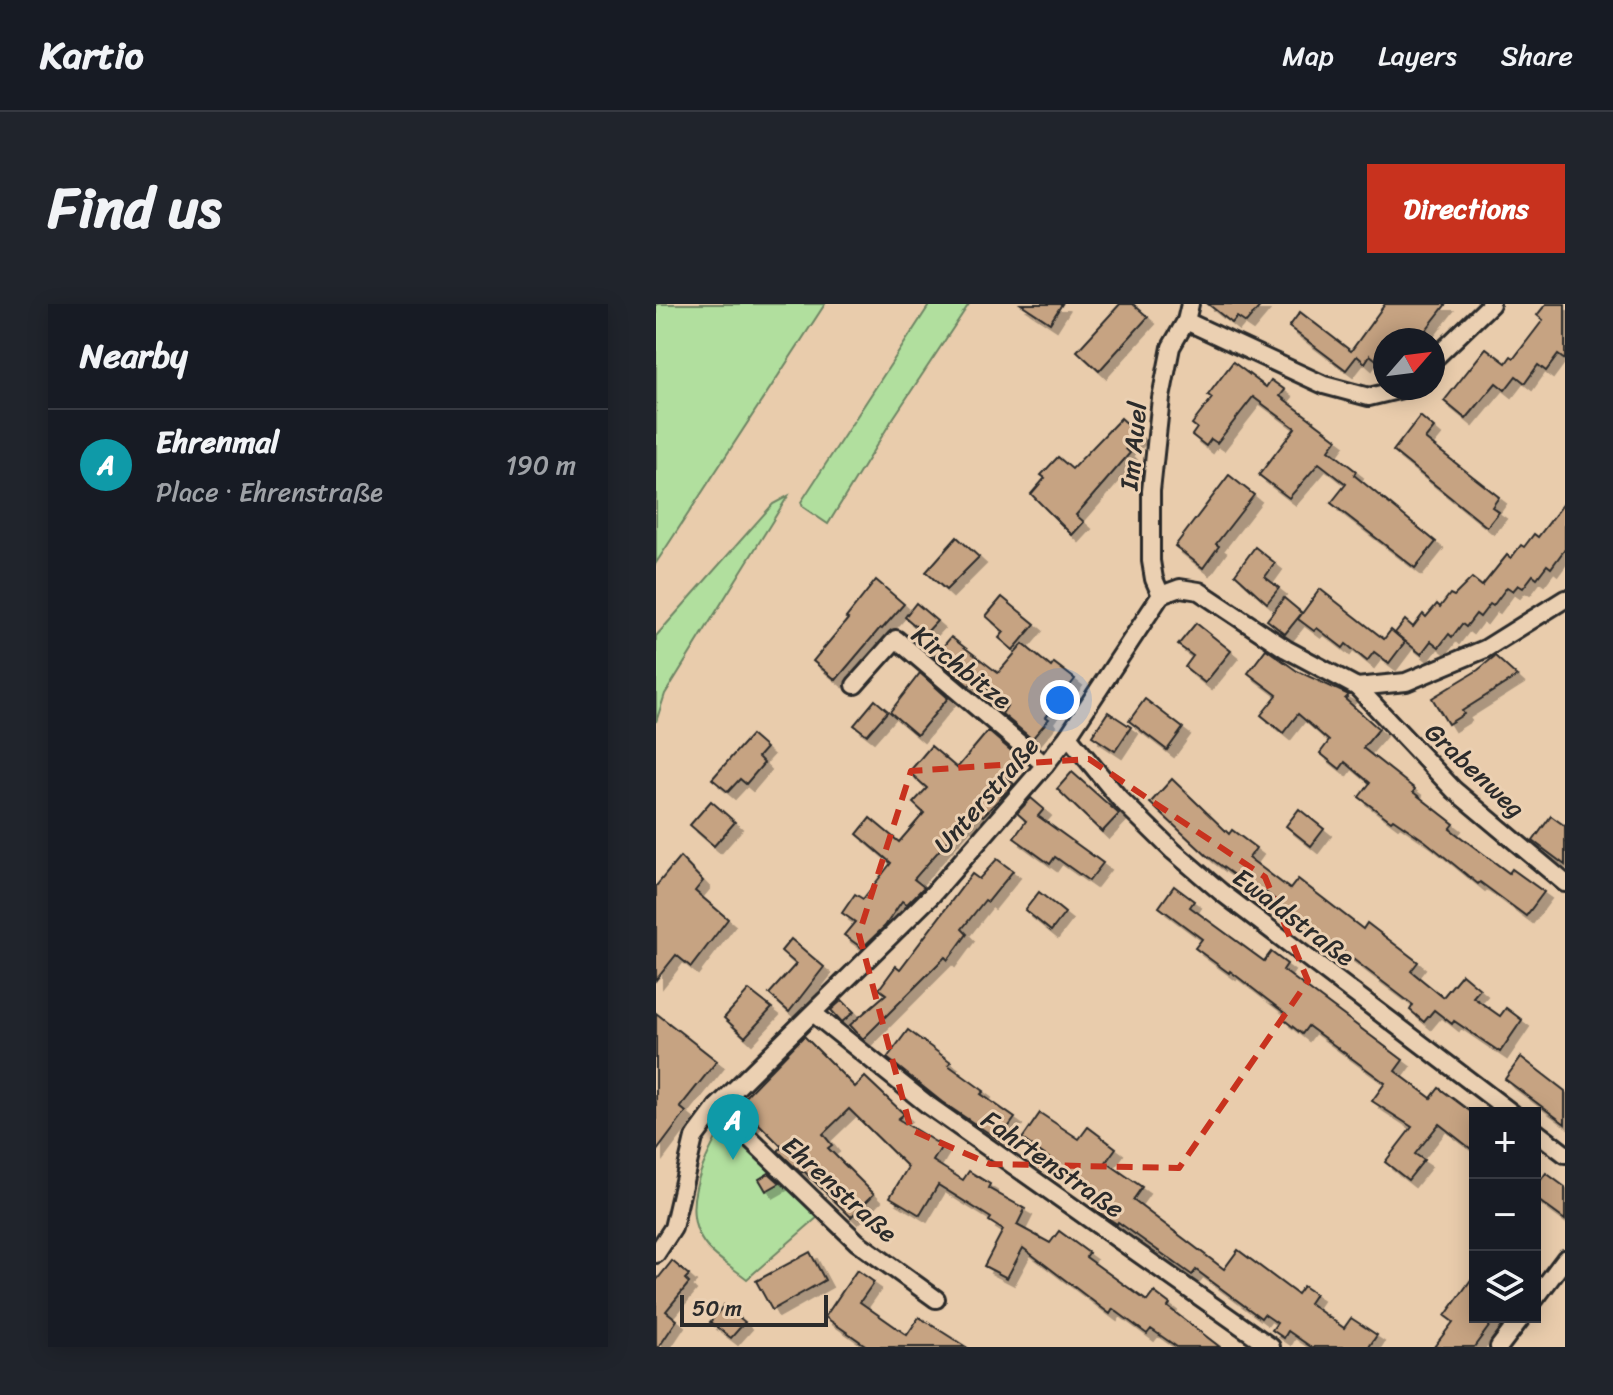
<!DOCTYPE html>
<html lang="en">
<head>
<meta charset="utf-8">
<style>
  body { margin:0; font-family:Sriracha,sans-serif; background:#20242c; color:#f1f3f6 }
  .controls { position:absolute; right:24px; bottom:24px; display:grid; overflow:hidden; border-radius:0px; box-shadow:0 4px 20px #0003 }
  .controls button { width:72px; height:72px; display:grid; place-items:center; padding:0; border:0; border-bottom:2px solid #363941; background:#171b24; color:#f1f3f6; font:40px sans-serif }
  .compass { position:absolute; left:717px; top:24px; width:72px; height:72px; border-radius:50%; background:#171b24; box-shadow:0 4px 20px #0003; rotate:62deg }
  .scale { position:absolute; left:24px; bottom:20px; width:148px; box-sizing:border-box; padding-left:8px; border:4px solid #2b2b2b; border-top:0; font-size:22px; line-height:28px; white-space:nowrap; color:#2b2b2b; -webkit-text-stroke:6px #ebd0b2; paint-order:stroke }
  .you { position:absolute; left:404px; top:396px; width:28px; height:28px; margin:-20px; border:6px solid #fff; border-radius:50%; background:#1a73e8; box-shadow:0 0 0 12px #1a73e833 }
  .badge { display:grid; place-items:center; width:52px; height:52px; border-radius:50%; background:#c8321e; color:#fff; font-size:26px; font-weight:700 }
  .pin { position:absolute; translate:-50% -66px; filter:drop-shadow(0 2px 4px #0008) }
  .pin::after { content:''; position:absolute; top:42px; width:28px; height:24px; background:inherit; clip-path:polygon(0 0,100% 0,50% 100%) }
  .list { margin:0; padding:0; list-style:none }
  h2 { display:flex; justify-content:space-between; align-items:center; height:104px; margin:0; padding:0 32px; font-size:34px }
  h2 small { font-size:26px; font-weight:400; color:#9ea1a6 }
  .list li { display:grid; grid-template-columns:52px 1fr auto; gap:24px; align-items:center; box-sizing:border-box; height:112px; padding:0 32px; border-top:2px solid #363941 }
  .list b { display:block; font-size:30px; white-space:nowrap }
  .list p { margin:0; font-size:26px; white-space:nowrap; color:#9ea1a6 }
  .list em { font-size:26px; font-style:normal; color:#9ea1a6 }
  .icon { flex:none; width:44px; height:44px; fill:none; stroke:currentColor; stroke-width:2; stroke-linecap:round; stroke-linejoin:round }
  .map { position:relative; flex:none; width:909px; height:1043px; overflow:hidden; border-radius:0px }
  header { display:flex; align-items:center; gap:48px; box-sizing:border-box; height:112px; padding:0 40px; background:#171b24; border-bottom:2px solid #363941 }
  header strong { font-size:38px }
  nav { display:flex; gap:44px; margin-inline-start:auto; font-size:28px }
  .intro { display:flex; align-items:center; justify-content:space-between; box-sizing:border-box; height:192px; padding:0 48px }
  h1 { margin:0; font-size:56px }
  .button { padding:20px 36px; border-radius:0px; background:#c8321e; color:#fff; font-size:28px; font-weight:700 }
  main { display:flex; gap:48px; padding:0 48px }
  aside { flex:1; background:#171b24; border-radius:0px; box-shadow:0 4px 20px #0003 }
  .map>svg:first-child { display:block }
  .green { fill:#b1df9e; stroke:#6e8564; stroke-width:2 }
  .building { fill:#c6a382; stroke:#2b2b2b; stroke-width:2; filter:url(#shadow) }
  .lines { fill:none; stroke-linecap:round; stroke-linejoin:round }
  .minor-casing { stroke:#2b2b2b; stroke-width:22 }
  .minor { stroke:#ebd0b2; stroke-width:16 }
  .marked { fill:none; stroke:#c8321e; stroke-width:6; stroke-dasharray:16 10; stroke-linejoin:round }
  .labels { text-anchor:middle; dominant-baseline:central; stroke-width:6; stroke-linejoin:round; paint-order:stroke }
  .street-label { font-size:26px; fill:#2b2b2b; stroke:#ebd0b2 }
</style>
</head>
<body>
<header>
<strong>Kartio</strong>
<nav><a>Map</a><a>Layers</a><a>Share</a></nav>
</header>
<div class="intro"><h1>Find us</h1><a class="button">Directions</a></div>
<main>
<aside>
<h2>Nearby<small></small></h2>
<ul class="list">
<li><span class="badge" style="background:#0f9aa8">A</span><div><b>Ehrenmal</b><p>Place · Ehrenstraße</p></div><em>190 m</em></li>
</ul>
</aside>
<div class="map">
<svg width="909" height="1043" viewBox="0 0 909 1043">
  <defs>
    <filter id="shadow"><feDropShadow dx="7" dy="7" stdDeviation="0" flood-color="#0004"/></filter>
  </defs>
  <rect width="100%" height="100%" fill="#e9ccac"/>
  <filter id="ink" filterUnits="userSpaceOnUse"><feTurbulence type="fractalNoise" baseFrequency=".0125" numOctaves="2"/><feDisplacementMap in="SourceGraphic" scale="16" xChannelSelector="R" yChannelSelector="G"/><feConvolveMatrix kernelMatrix="1 2 1 2 8 2 1 2 1" color-interpolation-filters="sRGB"/></filter>
  <g filter="url(#ink)">
    <g class="green">
      <path d="M0 0H169L0 259Z"/>
      <path d="M274 0H313L236 116 172 220 147 203 145 198Z"/>
      <path d="M132 192 9 390 0 418V332L117 200Z"/>
      <path d="M68 819 163 912 91 975C79 965 61 955 51 943 20 906 49 855 68 819Z"/>
    </g>
    <g class="building">
      <path d="M365 0H406L394 19Z"/>
      <path d="M464 0H477L492 13 443 67 421 47Z"/>
      <path d="M552 0H606L590 19 581 13 576 19Z"/>
      <path d="M729 0H790L762 36H729V63L714 51 709 59 701 52 690 66 633 23 644 8 695 47Z"/>
      <path d="M890 0H909V56L902 51 890 67 882 61 869 79 860 72 849 86 840 79 810 115 788 97 830 44 850 59 855 52 858 54 887 16 881 11Z"/>
      <path d="M577 58 610 83 615 76 629 86 624 92 681 135 673 146 700 167 698 171 780 238 759 264 675 199 690 180 663 159 633 194 603 171 639 124 597 93 561 139 555 135 550 142 536 131 541 124 536 120 556 94 552 91Z"/>
      <path d="M764 112 778 124 769 135 843 193 836 203 843 208 831 223 737 147Z"/>
      <path d="M465 114 484 131 470 145 474 149 420 211 428 218 416 231 375 190 389 174 385 171 402 153 416 165Z"/>
      <path d="M573 171 598 191 560 240 563 242 547 264 519 242Z"/>
      <path d="M909 198V245L895 264 891 261 881 274 877 271 867 284 862 281 857 287 851 283 837 302 834 300 824 313 820 310 810 323 806 320 796 333 793 330 783 343 775 337 765 350 739 329 749 316 757 323 767 310 770 313 781 300 784 303 794 290 798 292 816 274 826 282 851 251 855 254 865 241 868 243 878 230 882 233Z"/>
      <path d="M301 233 323 253 290 286 270 268Z"/>
      <path d="M599 243 619 259 609 273 623 284 611 299 579 270Z"/>
      <path d="M220 276 248 300 226 325 224 324 180 376 157 357 192 315 190 314Z"/>
      <path d="M664 285 728 335 735 326 749 338 733 359 718 348 711 357 690 340 687 344 661 324 658 327 642 315Z"/>
      <path d="M346 293 379 320 357 346 343 334 348 328 330 312Z"/>
      <path d="M628 294 646 309 629 330 611 316Z"/>
      <path d="M260 299 281 317 269 330 249 313Z"/>
      <path d="M540 319 575 347 549 379 529 363 537 352 522 341Z"/>
      <path d="M295 333 342 369 367 340 395 363 398 359 419 375 390 413 393 415 376 435 346 410 351 402 320 375 313 382 278 353Z"/>
      <path d="M610 345 641 367 693 391 689 395 723 425 707 444 759 485 757 488 798 520 794 525 853 569 856 565 888 588 870 612 824 578 822 580 769 537 737 515 735 517 703 493 714 479 689 458 684 465 664 449 673 437 642 410 627 429 605 411 621 391 592 369Z"/>
      <path d="M839 352 861 372 806 407 808 410 792 420 776 394 822 366Z"/>
      <path d="M264 369 292 394 261 431 234 408Z"/>
      <path d="M489 395 527 424 511 446 473 417Z"/>
      <path d="M219 396 232 407 211 431 198 421Z"/>
      <path d="M452 408 475 423 459 447 436 432Z"/>
      <path d="M332 427 360 451 346 470 358 480 327 512 321 508 311 521 308 518 258 575 268 583 251 600 246 597 229 622 206 644 188 631 199 618 186 609 199 590 207 595 235 559 201 530 214 514 243 538 268 509 257 499 271 484 253 468 275 442 301 464Z"/>
      <path d="M95 431 110 444 102 453 108 459 90 480 84 475 72 488 56 475Z"/>
      <path d="M416 468 463 510 446 528 401 485Z"/>
      <path d="M516 475 573 530 576 526 600 544 593 554 634 585 642 575 707 625 711 619 762 658 755 667 787 693 806 670 824 685 817 693 844 712 850 704 866 716 844 748 798 717 796 720 778 706 768 718 754 706 757 701 609 588 604 596 577 575 579 572 550 551 494 499Z"/>
      <path d="M375 494 388 505 382 512 447 559 433 577 399 553 394 560 358 534 370 517 361 509Z"/>
      <path d="M55 497 79 518 58 542 34 521Z"/>
      <path d="M643 505 668 525 655 542 630 522Z"/>
      <path d="M895 512 909 522V561L877 537Z"/>
      <path d="M24 553 47 577 39 587 72 615 35 663 20 651 0 676V582Z"/>
      <path d="M341 555 357 567 332 598 329 596 306 625 311 630 292 656 289 653 207 735 194 721 230 690 223 685 240 662 244 665 316 570 323 575Z"/>
      <path d="M518 582 538 597 534 603 608 657 615 648 631 660 627 666 747 756 739 767 775 794 783 784 819 811V848L783 820 759 850 768 856 752 876 729 858 756 823 716 797 729 779 652 722 646 730 627 715 630 710 574 667 573 669 539 644 546 635 503 603Z"/>
      <path d="M383 588 409 609 395 627 369 606Z"/>
      <path d="M135 635 168 663 133 708 113 690 140 660 125 647Z"/>
      <path d="M93 686 116 704 89 733 68 714Z"/>
      <path d="M186 696 198 708 186 718 175 706Z"/>
      <path d="M0 709 61 757 24 803 30 808 0 848Z"/>
      <path d="M252 726 295 758 292 761 328 787 325 790 359 814 343 836 286 798 231 754Z"/>
      <path d="M148 732 199 783 209 773 248 810 242 815 286 842 277 857 307 876 313 867 334 880 332 884 369 905 361 921 394 939 403 927 433 949 430 953 491 997 498 988 514 1000 512 1003 564 1043H521L495 1025 491 1030 457 1005 454 1010 367 944 351 974 328 962 347 926 333 917 335 914 282 881 264 911 234 893 252 863 193 805 167 830 176 841 172 844 218 890 195 913 148 867 145 869 122 847 126 843 99 816 95 820 78 804Z"/>
      <path d="M865 753 909 787V820L849 775Z"/>
      <path d="M384 809 423 835 432 823 460 844 450 858 486 883 477 896 568 965 582 946 641 990 647 982 659 990 653 999 688 1024 695 1014 721 1031 713 1043H655L632 1027 628 1034 616 1026 621 1019 608 1010 605 1014 540 966 536 971 462 918 461 920 436 904 445 891 366 835Z"/>
      <path d="M113 869 124 879 110 887 103 875Z"/>
      <path d="M890 869 909 883V916L879 894V884Z"/>
      <path d="M154 948 169 976 116 1006 100 977Z"/>
      <path d="M16 957 33 971 29 975 33 979 10 1007 21 1016 3 1043H0V977Z"/>
      <path d="M201 966 218 978 204 998 251 1031 263 1013 310 1043H212L169 1013Z"/>
      <path d="M819 970V1013H840L818 1043H778L797 1018 789 1012Z"/>
      <path d="M68 1001 89 1018 75 1034 54 1018Z"/>
    </g>
    <g class="lines">
      <defs>
        <g id="minor">
          <path d="M530 17 668 81 713 93 750 84"/>
          <path d="M777 56 835 0"/>
          <path d="M505 291 498 275 495 257V187L505 94 515 43 530 17 534 0"/>
          <path d="M199 381 240 335 389 461"/>
          <path d="M701 383 798 486 909 579"/>
          <path d="M412 432 463 494 517 547 565 588 856 809"/>
          <path d="M157 709 272 801 615 1043"/>
          <path d="M61 803 201 938 280 995"/>
          <path d="M879 827 909 850"/>
          <path d="M0 950 17 924 38 834 61 803 276 591 389 461 412 432 505 291 524 284 543 287 630 345 701 383 750 378 829 345 909 295"/>
          <path d="M879 995 909 955"/>
          <path d="M843 1043 866 1013"/>
        </g>
      </defs>
      <use href="#minor" class="minor-casing"/>
      <use href="#minor" class="minor"/>
    </g>
  </g>
  <path class="marked" d="M433 455 609 573 652 677 523 864 334 860 255 826 203 630 255 467Z"/>
  <g class="labels">
    <g class="street-label">
      <text transform="translate(477 142) rotate(-84)">Im Auel</text>
      <text transform="translate(306 363) rotate(38)">Kirchbitze</text>
      <text transform="translate(819 466) rotate(43)">Grabenweg</text>
      <text transform="translate(330 491) rotate(-49)">Unterstraße</text>
      <text transform="translate(638 613) rotate(37)">Ewaldstraße</text>
      <text transform="translate(397 860) rotate(35)">Fahrtenstraße</text>
      <text transform="translate(184 885) rotate(42)">Ehrenstraße</text>
    </g>
  </g>
</svg>
<div class="controls">
<button>+</button>
<button>−</button>
<button><svg class="icon" aria-label="layers" viewBox="0 0 24 24"><path d="M12 4l9 5-9 5-9-5zM3 14l9 5 9-5"/></svg></button>
</div>
<svg class="compass" viewBox="-18 -18 36 36"><path d="M0-13l5 13h-10z" fill="#e53935"/><path d="M0 13l5-13h-10z" fill="#9ea1a6"/></svg>
<div class="scale">50 m</div>
<div class="you"></div>
<div class="pin badge" style="left:77px;top:856px;background:#0f9aa8">A</div>
</div>
</main>
</body>
</html>
